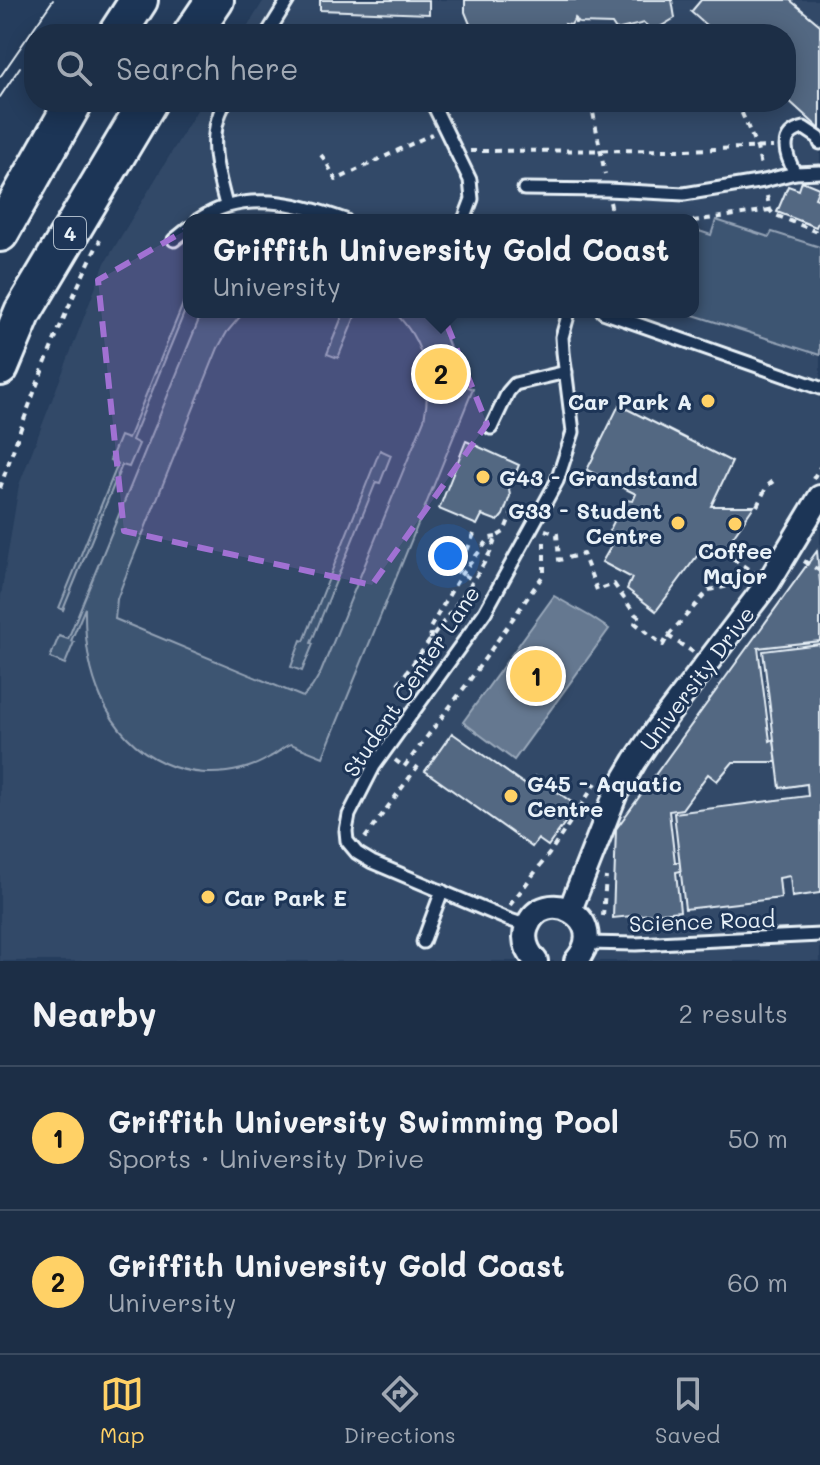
<!DOCTYPE html>
<html lang="en">
<head>
<meta charset="utf-8">
<style>
  body { margin:0; font-family:Mali,sans-serif; background:#293a51; color:#f1f3f6 }
  .you { position:absolute; left:448px; top:556px; width:28px; height:28px; margin:-20px; border:6px solid #fff; border-radius:50%; background:#1a73e8; box-shadow:0 0 0 12px #1a73e833 }
  .badge { display:grid; place-items:center; width:52px; height:52px; border-radius:50%; background:#ffd166; color:#111; font-size:26px; font-weight:700 }
  .pin { position:absolute; translate:-50% -50%; border:4px solid #fff; box-shadow:0 2px 8px #0006 }
  .popup { position:absolute; left:183px; top:214px; width:516px; height:104px; box-sizing:border-box; display:grid; place-content:center; border-radius:16px; background:#1c2e46; filter:drop-shadow(0 2px 6px #0005); font-size:26px; white-space:nowrap; color:#a0a8b3 }
  .popup b { font-size:30px; color:#f1f3f6 }
  .popup::after { content:''; position:absolute; left:50%; top:100%; margin-left:-16px; border:16px solid transparent; border-top-color:#1c2e46 }
  .list { margin:0; padding:0; list-style:none }
  h2 { display:flex; justify-content:space-between; align-items:center; height:104px; margin:0; padding:0 32px; font-size:34px }
  h2 small { font-size:26px; font-weight:400; color:#a0a8b3 }
  .list li { display:grid; grid-template-columns:52px 1fr auto; gap:24px; align-items:center; box-sizing:border-box; height:144px; padding:0 32px; border-top:2px solid #3a4a5f }
  .list b { display:block; font-size:30px; white-space:nowrap }
  .list p { margin:0; font-size:26px; white-space:nowrap; color:#a0a8b3 }
  .list em { font-size:26px; font-style:normal; color:#a0a8b3 }
  .icon { flex:none; width:44px; height:44px; fill:none; stroke:currentColor; stroke-width:2; stroke-linecap:round; stroke-linejoin:round }
  .map { position:relative; flex:none; width:820px; height:961px; overflow:hidden }
  .search { position:absolute; background:#1c2e46; box-shadow:0 4px 20px #0003; left:24px; right:24px; top:24px; height:88px; display:flex; align-items:center; gap:20px; box-sizing:border-box; padding:0 28px; border-radius:32px; color:#a0a8b3; font-size:30px }
  .sheet { height:392px; background:#1c2e46 }
  nav { display:flex; justify-content:space-around; align-items:center; box-sizing:border-box; height:112px; border-top:2px solid #3a4a5f; background:#1c2e46; font-size:22px; color:#a0a8b3 }
  nav a { display:grid; justify-items:center; gap:4px }
  nav .on { color:#ffd166 }
  .map>svg:first-child { display:block }
  .built { fill:#334a68; fill-rule:evenodd }
  .green { fill:#3e5472; stroke:#93a2b5; stroke-width:2 }
  .water { fill:#657890; stroke:#99a8ba; stroke-width:2 }
  .building { fill:#536782; stroke:#e8f1f8; stroke-width:2 }
  .lines { fill:none; stroke-linecap:round; stroke-linejoin:round }
  .lane-casing { stroke:#e8f1f8; stroke-width:17 }
  .street-casing { stroke:#e8f1f8; stroke-width:28 }
  .primary-casing { stroke:#e8f1f8; stroke-width:42 }
  .path { stroke:#e8f1f8; stroke-width:4; stroke-dasharray:6 6; stroke-linecap:butt }
  .lane { stroke:#1d3557; stroke-width:11 }
  .street { stroke:#1d3557; stroke-width:22 }
  .primary { stroke:#1d3557; stroke-width:36 }
  .tram { stroke:#e8f1f8; stroke-width:2 }
  .marked { fill:#a171d3; fill-opacity:0.2; stroke:#a171d3; stroke-width:6; stroke-dasharray:16 10; stroke-linejoin:round }
  .poi-dot { fill:#ffd166; stroke:#1d3557; stroke-width:3 }
  .labels { text-anchor:middle; dominant-baseline:central; stroke-width:6; stroke-linejoin:round; paint-order:stroke }
  .shield { fill:#1d3557; stroke:#abb9c8; stroke-width:2 }
  .shield-label { font-size:20px; font-weight:bold; fill:#e8f1f8 }
  .poi-label { font-size:22px; font-weight:bold; fill:#e8f1f8; stroke:#1d3557; text-anchor:start }
  .street-label { font-size:22px; fill:#e8f1f8; stroke:#1d3557 }
</style>
</head>
<body>
<div class="map">
<svg width="820" height="961" viewBox="0 0 820 961">
  <rect width="100%" height="100%" fill="#253d5d"/>
  <filter id="ink" filterUnits="userSpaceOnUse"><feTurbulence type="fractalNoise" baseFrequency=".0125" numOctaves="2"/><feDisplacementMap in="SourceGraphic" scale="16" xChannelSelector="R" yChannelSelector="G"/><feConvolveMatrix kernelMatrix="1 2 1 2 8 2 1 2 1" color-interpolation-filters="sRGB"/></filter>
  <g filter="url(#ink)">
    <path class="built" d="M264 0H820V961H0V602L19 485 105 263 202 102H786V34H243ZM189 220H693V312H189Z"/>
    <g class="green">
      <path d="M716 220 769 237 772 232 820 247V355L687 313 693 312V229L711 235Z"/>
      <path d="M185 299 189 301 132 440 139 444 129 467 122 465 63 610 59 608 118 464 110 460 120 436 128 439Z"/>
      <path d="M202 312H244L227 332 218 348 123 583 117 599 115 619 303 697 312 687 321 672 424 420C432 380 425 341 394 312H433C447 334 454 356 457 382L473 389 323 757 291 744C283 747 278 753 270 757 262 762 251 767 242 769 216 776 188 774 164 763 103 735 84 670 85 608L71 641 74 642 65 664 50 658 59 636 68 639Z"/>
      <path d="M344 312H357L338 358 327 354Z"/>
      <path d="M380 450 391 455 380 483 376 482 311 643 313 644 302 671 291 667 301 640 304 641Z"/>
    </g>
    <path class="water" d="M554 596 591 617 609 629 514 760 463 722Z"/>
    <g class="building">
      <path d="M320 0H429V14L320 10Z"/>
      <path d="M465 0H672L675 18 653 31 644 23 616 30 612 24 579 23 575 18 571 25 565 24 567 34H474L465 12Z"/>
      <path d="M701 0H790L820 25V129L786 98V34H716L691 12Z"/>
      <path d="M802 181 819 188 815 198 820 200V218L816 227 777 212 788 186 799 190Z"/>
      <path d="M619 405 732 462 711 506H754L719 557 703 548 656 611 627 589 632 578 602 562 613 543 605 539 625 500 633 501 636 494 587 470Z"/>
      <path d="M466 441 519 465 509 489 510 496 503 515 498 521 482 515 477 525 439 509Z"/>
      <path d="M817 551 820 583V641L758 648 770 741 774 739 777 762H733L717 781 708 774 682 809 669 811 675 862H680L681 871 676 872 680 911 613 918 616 829Z"/>
      <path d="M820 644V893L792 897 790 876 779 878 781 898 685 909 674 813 808 796 807 784 780 788 763 651Z"/>
      <path d="M452 733 527 786 535 776 577 806 548 846 538 839 532 847 425 771Z"/>
    </g>
    <g class="lines">
      <defs>
        <g id="lane">
          <path d="M267 34 288 0"/>
          <path d="M225 102C206 135 217 171 226 205"/>
          <path d="M432 102 470 180 472 199 464 220"/>
          <path d="M795 173C786 156 777 134 804 128L819 138 820 143"/>
          <path d="M524 189 608 190 684 194 764 181 795 173 820 172"/>
          <path d="M198 220C243 189 298 203 345 220"/>
          <path d="M174 240 189 228"/>
          <path d="M603 312 820 388"/>
          <path d="M491 428 508 392 515 384 566 372"/>
          <path d="M528 926 507 919 372 862 357 853 347 841 346 831 349 815 374 766 485 612 557 481 573 432 563 352 562 337 569 312"/>
          <path d="M423 942 442 891"/>
          <path d="M586 943 636 944 820 935"/>
        </g>
        <g id="street">
          <path d="M570 910 616 793 635 761 656 730 768 583 820 497"/>
          <path d="M536 961C527 951 522 940 527 927 543 883 613 919 576 961"/>
        </g>
        <g id="primary">
          <path d="M117 34 139 0"/>
          <path d="M192 34 215 0"/>
          <path d="M0 233 74 102"/>
          <path d="M0 367 23 312 148 102"/>
        </g>
      </defs>
      <use href="#lane" class="lane-casing"/>
      <use href="#street" class="street-casing"/>
      <use href="#primary" class="primary-casing"/>
      <g class="path">
        <path d="M575 18 578 34"/>
        <path d="M636 34 676 31 678 34"/>
        <path d="M591 102 605 174"/>
        <path d="M737 102 757 148 761 166"/>
        <path d="M470 151 685 150 773 147"/>
        <path d="M321 155 325 160 336 180 432 134"/>
        <path d="M767 196 770 210 773 214 820 233"/>
        <path d="M610 202 614 220"/>
        <path d="M693 221 770 210"/>
        <path d="M813 479 820 467"/>
        <path d="M0 488C29 403 60 319 100 240"/>
        <path d="M757 506 767 486 776 479"/>
        <path d="M545 530 557 534 559 560 583 554 597 590 614 584 635 614 639 617 635 623 663 645 668 636 709 590 743 583"/>
        <path d="M474 534 458 572 474 580"/>
        <path d="M723 552 754 573"/>
        <path d="M804 561 820 571"/>
        <path d="M668 636 693 652"/>
        <path d="M431 639 430 628 460 576 490 538 496 537"/>
        <path d="M398 684 474 580 491 551 496 537 504 532 511 515 518 519"/>
        <path d="M395 760 404 767 467 684 544 574V537"/>
        <path d="M365 838 418 766"/>
        <path d="M510 905 549 854 596 783"/>
        <path d="M603 916 606 877"/>
      </g>
      <use href="#lane" class="lane"/>
      <use href="#street" class="street"/>
      <use href="#primary" class="primary"/>
      <g class="tram">
        <path d="M0 77 53 0"/>
        <path d="M0 97 20 67"/>
      </g>
    </g>
  </g>
  <path class="marked" d="M204 220 424 268 487 424 372 585 124 531 98 280Z"/>
  <g class="poi-dot">
    <circle cx="708" cy="401" r="8"/>
    <circle cx="483" cy="477" r="8"/>
    <circle cx="678" cy="523" r="8"/>
    <circle cx="735" cy="524" r="8"/>
    <circle cx="511" cy="796" r="8"/>
    <circle cx="208" cy="897" r="8"/>
  </g>
  <g class="labels">
    <rect class="shield" x="54" y="217" width="32" height="32" rx="6"/>
    <g class="shield-label">
      <text x="70" y="233">4</text>
    </g>
    <g class="poi-label">
      <text x="692" y="401" text-anchor="end">Car Park A</text>
      <text x="499" y="477">G43 - Grandstand</text>
      <text x="662" y="510" text-anchor="end">G33 - Student<tspan x="662" dy="25">Centre</tspan></text>
      <text x="735" y="550" text-anchor="middle">Coffee<tspan x="735" dy="25">Major</tspan></text>
      <text x="527" y="783">G45 - Aquatic<tspan x="527" dy="25">Centre</tspan></text>
      <text x="224" y="897">Car Park E</text>
    </g>
    <g class="street-label">
      <text transform="translate(697 678) rotate(-53)">University Drive</text>
      <text transform="translate(411 681) rotate(-56)">Student Center Lane</text>
      <text transform="translate(702 921) rotate(-2)">Science Road</text>
    </g>
  </g>
</svg>
<div class="you"></div>
<div class="pin badge" style="left:536px;top:676px">1</div>
<div class="pin badge" style="left:441px;top:374px">2</div>
<div class="popup"><b>Griffith University Gold Coast</b>University</div>
<div class="search"><svg class="icon" aria-label="search" viewBox="0 0 24 24"><circle cx="10" cy="10" r="6"/><path d="M15 15l6 6"/></svg>Search here</div>
</div>
<section class="sheet">
<h2>Nearby<small>2 results</small></h2>
<ul class="list">
<li><span class="badge">1</span><div><b>Griffith University Swimming Pool</b><p>Sports · University Drive</p></div><em>50 m</em></li>
<li><span class="badge">2</span><div><b>Griffith University Gold Coast</b><p>University</p></div><em>60 m</em></li>
</ul>
</section>
<nav>
<a class="on"><svg class="icon" aria-label="map" viewBox="0 0 24 24"><path d="M3 6l6-2 6 2 6-2v14l-6 2-6-2-6 2zM9 4v14M15 6v14"/></svg>Map</a>
<a><svg class="icon" aria-label="directions" viewBox="0 0 24 24"><path d="M12 3l9 9-9 9-9-9zM9 14v-3h6M13 9l2 2-2 2"/></svg>Directions</a>
<a><svg class="icon" aria-label="saved" viewBox="0 0 24 24"><path d="M7 4h10v16l-5-4-5 4z"/></svg>Saved</a>
</nav>
</body>
</html>
